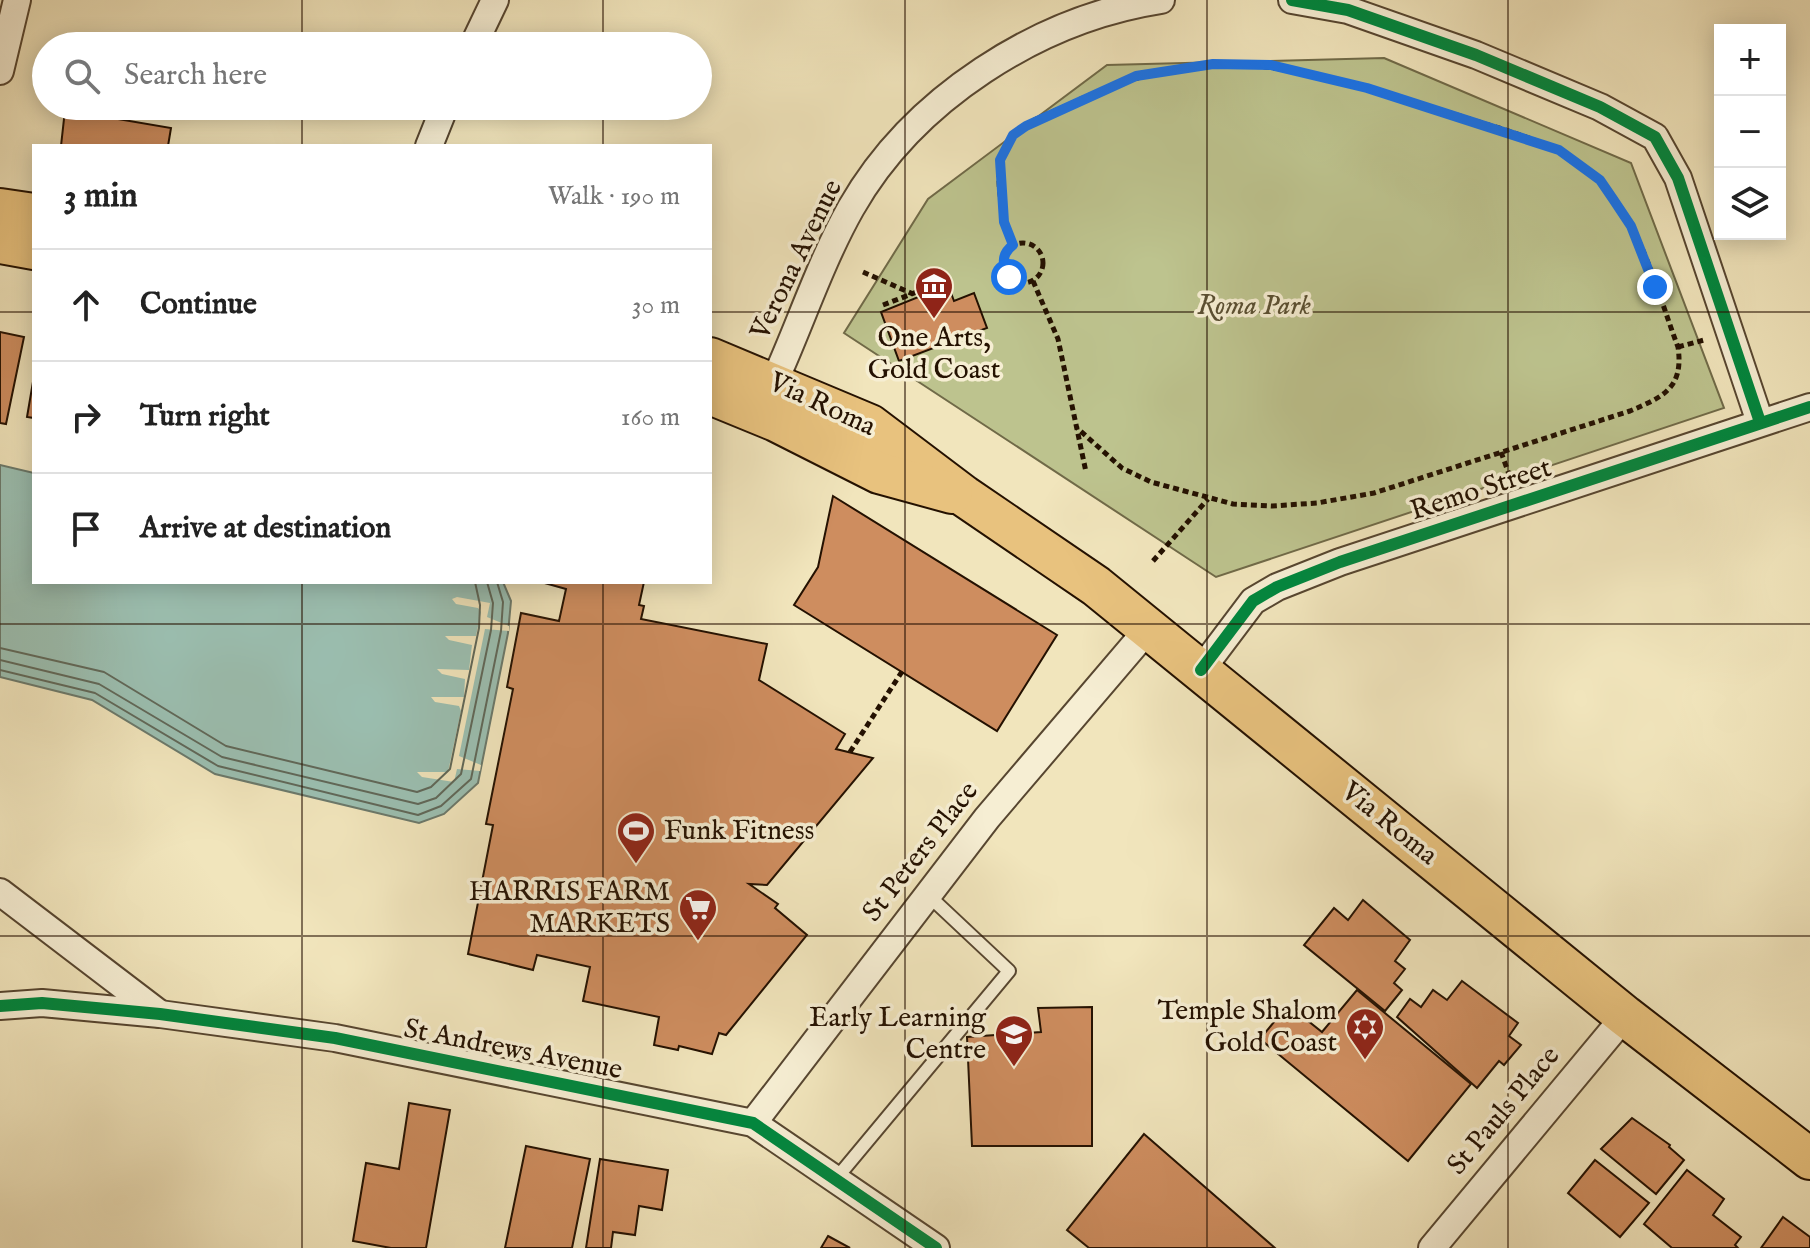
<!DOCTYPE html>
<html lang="en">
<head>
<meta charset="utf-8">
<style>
  body { margin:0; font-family:"IM FELL English",serif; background:#f6f6f6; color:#222 }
  .controls { position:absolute; right:24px; top:24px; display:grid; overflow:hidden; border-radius:0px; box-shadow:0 4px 20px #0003 }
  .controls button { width:72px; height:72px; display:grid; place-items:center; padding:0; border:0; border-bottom:2px solid #e0e0e0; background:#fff; color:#222; font:40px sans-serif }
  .stop { position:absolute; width:24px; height:24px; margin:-18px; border:6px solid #1a73e8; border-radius:50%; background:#fff }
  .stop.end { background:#1a73e8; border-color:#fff; box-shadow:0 2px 8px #0008 }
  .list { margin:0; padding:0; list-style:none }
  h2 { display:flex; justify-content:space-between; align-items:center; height:104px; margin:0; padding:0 32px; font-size:34px }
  h2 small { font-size:26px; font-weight:400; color:#767676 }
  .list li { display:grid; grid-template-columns:52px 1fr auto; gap:24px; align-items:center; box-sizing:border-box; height:112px; padding:0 32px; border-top:2px solid #e0e0e0 }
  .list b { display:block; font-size:30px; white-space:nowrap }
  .list em { font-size:26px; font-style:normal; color:#767676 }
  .icon { flex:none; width:44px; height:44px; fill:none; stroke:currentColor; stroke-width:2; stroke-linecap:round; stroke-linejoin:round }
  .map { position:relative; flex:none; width:1810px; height:1248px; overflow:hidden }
  .search { position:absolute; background:#fff; box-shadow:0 4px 20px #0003; left:32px; top:32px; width:680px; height:88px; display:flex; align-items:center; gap:20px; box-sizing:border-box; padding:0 28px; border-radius:44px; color:#767676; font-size:30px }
  .panel { position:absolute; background:#fff; box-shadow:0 4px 20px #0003; left:32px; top:144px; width:680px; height:440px; border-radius:0px }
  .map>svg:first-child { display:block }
  .green { fill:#bdc38e; stroke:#706a48; stroke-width:2 }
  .water { fill:#9bbfb1; stroke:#6b796b; stroke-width:2 }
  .pier { fill:#f1e5bc }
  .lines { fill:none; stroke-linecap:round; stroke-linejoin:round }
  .shore { stroke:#606859; stroke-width:2 }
  .building { fill:#ce8d5f; stroke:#241101; stroke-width:2 }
  .service-casing { stroke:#574630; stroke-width:16 }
  .minor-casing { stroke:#574630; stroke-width:30 }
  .primary-casing { stroke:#241101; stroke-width:44 }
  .path { stroke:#241101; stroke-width:5; stroke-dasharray:6 4; stroke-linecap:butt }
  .service { stroke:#f6eed3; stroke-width:12 }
  .minor { stroke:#f6eed3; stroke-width:26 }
  .primary { stroke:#e8c27e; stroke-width:40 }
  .cycleway-casing { stroke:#f6eed3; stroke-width:17 }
  .cycleway { stroke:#00873e; stroke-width:12 }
  .route { stroke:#1a73e8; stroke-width:10 }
  .grid { fill:none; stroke:#241101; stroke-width:2; stroke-opacity:0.55 }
  .labels { text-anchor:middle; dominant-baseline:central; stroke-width:7; stroke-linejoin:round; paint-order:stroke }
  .street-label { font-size:28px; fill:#241101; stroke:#f6eed3 }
  .park-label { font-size:28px; font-style:italic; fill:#5a4f32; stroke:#f6eed3 }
  .poi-label { font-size:28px; fill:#241101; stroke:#f6eed3; text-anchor:end }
</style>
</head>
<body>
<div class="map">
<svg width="1810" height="1248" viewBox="0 0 1810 1248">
  <rect width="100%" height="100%" fill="#f1e5bc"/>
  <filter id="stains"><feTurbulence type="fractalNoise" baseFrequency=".0025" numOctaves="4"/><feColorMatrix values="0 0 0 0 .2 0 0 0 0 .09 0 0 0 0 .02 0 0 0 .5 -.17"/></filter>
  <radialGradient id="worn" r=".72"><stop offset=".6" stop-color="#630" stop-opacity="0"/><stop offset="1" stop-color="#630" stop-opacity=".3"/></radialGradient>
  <path class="green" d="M1384 58 1631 163 1724 408 1216 577 844 333 928 199 1107 65Z"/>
  <path class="water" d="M0 465 34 473V582H503L511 601 508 633 478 783 444 814 419 823 215 774 92 700 0 677Z"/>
  <path class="pier" d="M457 597 490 603 487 617 509 626V631L485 629 459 756 481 765 480 771 457 769 454 782 422 777 417 772H448L461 711 459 706 435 702 431 697H464L465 679 442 674 437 669 469 670 472 645 449 640 445 636H476L481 612 478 608 456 604 452 599Z"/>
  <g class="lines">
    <g class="shore">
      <path d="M0 648 104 672 226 746 417 792 431 787 450 769 479 628 480 605 475 582"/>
      <path d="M0 660 99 684 222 757 418 804 436 798 461 774 491 630 493 603 487 582"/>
      <path d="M0 670 95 693 218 766 418 815 441 806 471 779 501 631 503 602 497 582"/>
    </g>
  </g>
  <g class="building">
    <path d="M65 110 171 128 168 146H61Z"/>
    <path d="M948 285 954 301 974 293 987 328 899 361 881 312Z"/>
    <path d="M0 332 24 337 6 424 0 423Z"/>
    <path d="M34 376V418L27 417Z"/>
    <path d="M833 496 1057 635 997 731 794 605 818 567Z"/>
    <path d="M541 582H644L639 605 644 606 641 619 767 644 759 680 845 734 836 749 873 758 767 885 749 884 778 904 775 908 807 935 726 1035 719 1033 712 1054 679 1046 678 1050 654 1045 659 1017 583 1001 590 967 537 955 533 970 468 954 493 825 486 824 513 689 507 687 521 613 559 621 566 589Z"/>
    <path d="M1363 900 1410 940 1395 961 1405 969 1394 983 1402 990 1385 1011 1304 945 1334 908 1348 920Z"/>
    <path d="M1462 981 1518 1023 1509 1036 1521 1045 1504 1065 1499 1061 1477 1088 1397 1017 1410 999 1421 1007 1433 990 1447 1000Z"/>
    <path d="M1357 990 1471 1084 1408 1161 1260 1039 1288 1005 1322 1032Z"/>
    <path d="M1092 1007V1146H972L967 1037 1041 1032 1038 1008Z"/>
    <path d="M409 1103 450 1110 426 1248H391L353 1241 366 1163 399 1169Z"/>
    <path d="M1632 1118 1670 1145 1669 1147 1684 1160 1656 1194 1601 1149Z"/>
    <path d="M1144 1134 1275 1248H1089L1067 1230Z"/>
    <path d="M526 1146 590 1159 572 1248H505Z"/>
    <path d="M600 1159 668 1170 662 1210 639 1206 635 1235 613 1232 611 1248H586Z"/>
    <path d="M1595 1160 1649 1203 1620 1237 1568 1193Z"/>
    <path d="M1687 1170 1724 1199 1713 1215 1741 1237 1735 1245 1738 1248H1672L1644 1224Z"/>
    <path d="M1783 1217 1810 1237V1248H1761Z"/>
    <path d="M828 1236 850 1248H821Z"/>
  </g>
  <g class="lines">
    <defs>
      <path id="service" d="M835 1180 1009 971 928 895"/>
      <g id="minor">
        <path d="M1292 0 1348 10 1476 55 1600 107 1655 137 1678 178 1760 422"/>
        <path d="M473 46 495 0"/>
        <path d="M0 71 17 0"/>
        <path d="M429 146 445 106"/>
        <path d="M774 382C800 325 820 263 851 208 913 99 1038 19 1161 0"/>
        <path d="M1201 670 1253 601 1277 587 1340 562 1810 407"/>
        <path d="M0 892 160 1014"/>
        <path d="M0 1006 42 1003 160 1014 335 1038 753 1123 936 1248"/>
        <path d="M753 1123 987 818 1149 628"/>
        <path d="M1432 1248 1625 1016"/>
      </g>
      <g id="primary">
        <path d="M0 209 34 214"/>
        <path d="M0 243 34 249"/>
        <path d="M710 358 870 425 964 496 1096 586 1625 1016 1810 1159"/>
        <path d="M710 394 776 421 879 473 952 493"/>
      </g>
    </defs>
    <use href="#service" class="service-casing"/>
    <use href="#minor" class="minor-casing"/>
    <use href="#primary" class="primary-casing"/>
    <g class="path">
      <circle cx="1023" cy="263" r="20"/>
      <path d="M1013 245C1002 215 988 162 1013 135 1026 121 1049 114 1066 106 1213 34 1310 70 1457 115 1505 131 1561 142 1598 179 1641 222 1657 292 1678 347 1684 388 1663 397 1630 411L1374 493 1317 503 1272 506 1233 504 1151 482 1122 468 1077 428"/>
      <path d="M863 272 913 294"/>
      <path d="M1033 281 1058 339 1086 472"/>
      <path d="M883 305 940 283"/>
      <path d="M1678 347 1704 340"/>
      <path d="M1501 452 1510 477"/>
      <path d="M1153 561 1208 499"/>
      <path d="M850 752 903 670"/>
    </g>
    <use href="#service" class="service"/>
    <use href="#minor" class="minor"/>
    <use href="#primary" class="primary"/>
    <defs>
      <g id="cycleway">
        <path d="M1292 0 1348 10 1476 55 1600 107 1655 137 1678 178 1760 422"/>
        <path d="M1201 670 1253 601 1277 587 1340 562 1810 407"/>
        <path d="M0 1006 42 1003 160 1014 335 1038 753 1123 936 1248"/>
      </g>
    </defs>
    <use href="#cycleway" class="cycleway-casing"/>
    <use href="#cycleway" class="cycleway"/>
  </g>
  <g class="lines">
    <path class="route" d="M1009 277C1002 265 1001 254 1013 245L1004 222 1000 160 1013 135 1026 126 1136 76 1213 64 1271 65 1367 88 1559 150 1600 180 1613 199 1631 226 1655 287"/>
  </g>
  <path class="grid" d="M302 0V46M603 0V46M905 0V1248M1207 0V1248M1508 0V1248M302 106V146M603 106V146M0 312H34M710 312H1810M302 582V1248M603 582V1248M0 624H1810M0 936H1810"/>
  <defs>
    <symbol id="museum-pin" viewBox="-11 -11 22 30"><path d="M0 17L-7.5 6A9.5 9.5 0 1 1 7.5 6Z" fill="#8f2418" stroke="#f6eed3"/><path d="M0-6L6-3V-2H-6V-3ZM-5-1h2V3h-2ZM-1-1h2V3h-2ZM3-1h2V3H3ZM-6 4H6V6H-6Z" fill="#fff"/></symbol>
    <symbol id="stadium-pin" viewBox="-11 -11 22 30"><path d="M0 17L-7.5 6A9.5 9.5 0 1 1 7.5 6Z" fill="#8f2418" stroke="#f6eed3"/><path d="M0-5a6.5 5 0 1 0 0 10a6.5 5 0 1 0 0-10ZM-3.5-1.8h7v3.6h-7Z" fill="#fff"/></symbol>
    <symbol id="supermarket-pin" viewBox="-11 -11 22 30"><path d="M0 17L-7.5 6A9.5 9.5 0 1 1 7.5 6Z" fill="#8f2418" stroke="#f6eed3"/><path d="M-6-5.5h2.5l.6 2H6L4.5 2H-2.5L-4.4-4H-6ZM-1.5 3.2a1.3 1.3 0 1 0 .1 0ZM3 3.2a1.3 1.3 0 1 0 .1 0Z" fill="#fff"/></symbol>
    <symbol id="synagogue-pin" viewBox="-11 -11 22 30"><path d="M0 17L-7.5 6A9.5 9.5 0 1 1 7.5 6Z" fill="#8f2418" stroke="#f6eed3"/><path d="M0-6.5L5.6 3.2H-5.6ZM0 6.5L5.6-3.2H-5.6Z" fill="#fff"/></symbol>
    <symbol id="school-pin" viewBox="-11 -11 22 30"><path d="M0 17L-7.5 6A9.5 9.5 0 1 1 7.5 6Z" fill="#8f2418" stroke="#f6eed3"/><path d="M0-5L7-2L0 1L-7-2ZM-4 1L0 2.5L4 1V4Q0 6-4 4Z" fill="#fff"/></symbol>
  </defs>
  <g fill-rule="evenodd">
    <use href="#museum-pin" x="912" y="264" width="44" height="60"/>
    <use href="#stadium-pin" x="614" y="809" width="44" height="60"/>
    <use href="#supermarket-pin" x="676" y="886" width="44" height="60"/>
    <use href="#synagogue-pin" x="1343" y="1005" width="44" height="60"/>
    <use href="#school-pin" x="992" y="1012" width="44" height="60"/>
  </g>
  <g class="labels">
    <g class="street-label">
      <text transform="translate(797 260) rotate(-64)">Verona Avenue</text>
      <text transform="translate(822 405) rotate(25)">Via Roma</text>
      <text transform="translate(1481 490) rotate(-18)">Remo Street</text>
      <text transform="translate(1389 824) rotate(39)">Via Roma</text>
      <text transform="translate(921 852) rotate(-52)">St Peters Place</text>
      <text transform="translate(513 1050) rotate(11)">St Andrews Avenue</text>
      <text transform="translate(1504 1111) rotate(-50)">St Pauls Place</text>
    </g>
    <g class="park-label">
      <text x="1254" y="306">Roma Park</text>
    </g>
    <g class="poi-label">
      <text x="934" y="338" text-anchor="middle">One Arts,<tspan x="934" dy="32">Gold Coast</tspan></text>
      <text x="664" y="831" text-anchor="start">Funk Fitness</text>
      <text x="670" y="892">HARRIS FARM<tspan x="670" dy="32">MARKETS</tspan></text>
      <text x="1337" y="1011">Temple Shalom<tspan x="1337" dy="32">Gold Coast</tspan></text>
      <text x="986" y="1018">Early Learning<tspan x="986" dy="32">Centre</tspan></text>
    </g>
  </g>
  <rect width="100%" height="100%" filter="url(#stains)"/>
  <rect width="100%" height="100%" fill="url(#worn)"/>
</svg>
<div class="controls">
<button>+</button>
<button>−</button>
<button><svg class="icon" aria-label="layers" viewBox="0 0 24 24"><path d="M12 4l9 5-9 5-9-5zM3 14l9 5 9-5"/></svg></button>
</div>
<div class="stop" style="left:1009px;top:277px"></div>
<div class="stop end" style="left:1655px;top:287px"></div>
<div class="search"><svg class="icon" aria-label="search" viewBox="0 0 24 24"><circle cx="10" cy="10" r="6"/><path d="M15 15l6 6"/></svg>Search here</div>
<section class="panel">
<h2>3 min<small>Walk · 190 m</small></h2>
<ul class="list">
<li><svg class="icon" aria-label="ahead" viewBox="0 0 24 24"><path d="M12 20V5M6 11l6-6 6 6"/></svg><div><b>Continue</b></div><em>30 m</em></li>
<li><svg class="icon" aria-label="right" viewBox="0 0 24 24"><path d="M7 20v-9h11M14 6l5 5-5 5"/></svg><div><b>Turn right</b></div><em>160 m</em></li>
<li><svg class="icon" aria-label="arrive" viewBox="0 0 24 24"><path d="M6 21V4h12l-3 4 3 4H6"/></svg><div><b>Arrive at destination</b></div></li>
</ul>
</section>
</div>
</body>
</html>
